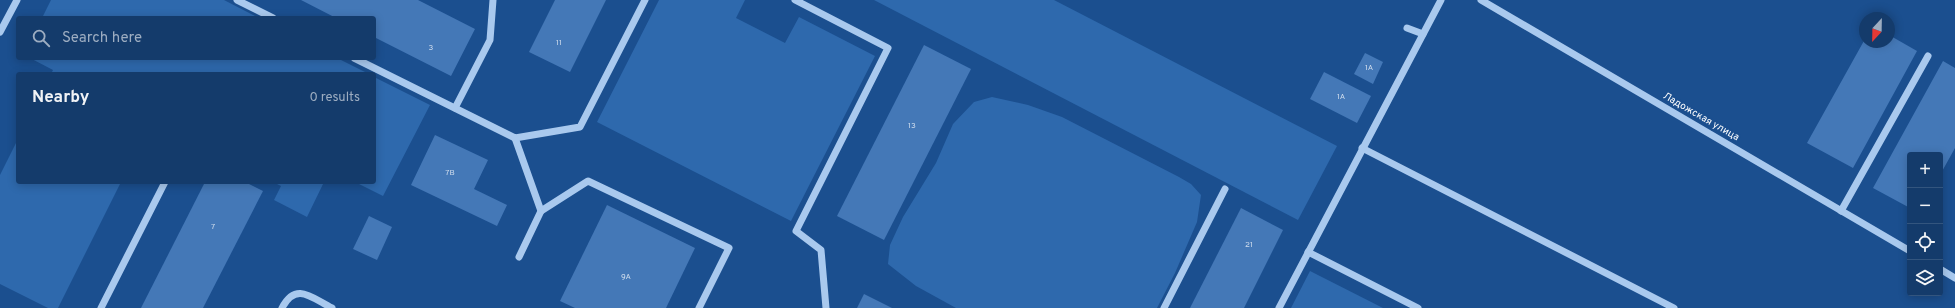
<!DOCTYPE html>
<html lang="en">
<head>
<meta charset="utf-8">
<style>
  body { margin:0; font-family:Overpass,sans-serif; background:#1d4271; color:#f1f3f6 }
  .controls { position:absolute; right:12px; bottom:12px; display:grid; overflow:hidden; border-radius:4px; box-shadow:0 2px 10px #0003 }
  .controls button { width:36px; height:36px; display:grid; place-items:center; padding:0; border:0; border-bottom:1px solid #33557e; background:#143b6b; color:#f1f3f6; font:20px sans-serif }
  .compass { position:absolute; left:1859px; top:12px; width:36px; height:36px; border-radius:50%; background:#143b6b; box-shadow:0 2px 10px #0003; rotate:202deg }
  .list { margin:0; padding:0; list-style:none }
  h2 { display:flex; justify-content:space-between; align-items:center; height:52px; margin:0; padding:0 16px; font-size:17px }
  h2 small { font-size:13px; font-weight:400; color:#9dadc1 }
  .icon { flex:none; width:22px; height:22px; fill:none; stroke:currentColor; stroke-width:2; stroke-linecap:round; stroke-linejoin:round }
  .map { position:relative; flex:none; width:1955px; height:308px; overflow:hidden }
  .search { position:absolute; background:#143b6b; box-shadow:0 2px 10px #0003; left:16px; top:16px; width:360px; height:44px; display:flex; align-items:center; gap:10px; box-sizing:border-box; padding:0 14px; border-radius:4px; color:#9dadc1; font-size:15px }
  .panel { position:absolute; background:#143b6b; box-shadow:0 2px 10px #0003; left:16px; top:72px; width:360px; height:112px; border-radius:4px }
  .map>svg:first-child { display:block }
  .green { fill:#2e69ad }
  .building { fill:#4478b7 }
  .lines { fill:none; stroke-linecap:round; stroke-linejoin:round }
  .minor { stroke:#a9c9ee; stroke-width:7 }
  .labels { text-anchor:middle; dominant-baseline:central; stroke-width:4; stroke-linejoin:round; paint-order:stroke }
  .number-label { font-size:8px; fill:#d0dded }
  .street-label { font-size:10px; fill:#fff; stroke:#1b4f8f }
</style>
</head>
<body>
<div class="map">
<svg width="1955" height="308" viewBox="0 0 1955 308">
  <rect width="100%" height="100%" fill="#1b4f8f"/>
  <g class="green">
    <path d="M51 0H224L259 18H42Z"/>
    <path d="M659 0H745L736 18 785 43 799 17 875 56 791 221 597 122Z"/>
    <path d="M874 0H1054L1337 146 1298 220Z"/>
    <path d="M30 58H337L369 74H51L53 70Z"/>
    <path d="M374 77 430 105 383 196 355 182H374Z"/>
    <path d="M992 97 1028 105 1062 117 1179 177 1191 184 1201 195 1197 222 1175 273 1157 308H956L916 286 888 264 890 245 903 217 936 163 953 124 974 102Z"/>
    <path d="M18 139V182H121L58 308H48L0 284V175Z"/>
    <path d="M273 182H324L307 217 274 200 281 186Z"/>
    <path d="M1310 271 1383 308H1291Z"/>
  </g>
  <g class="building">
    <path d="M301 0H418L475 29 451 76 374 37V18H336Z"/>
    <path d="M555 0H606L570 72 529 52Z"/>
    <path d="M1889 35 1917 51 1853 168 1807 143 1865 39V42H1889Z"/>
    <path d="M924 45 971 69 884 240 837 216Z"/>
    <path d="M1365 53 1383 62 1373 84 1354 74Z"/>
    <path d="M1943 61 1955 68V148L1940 175V155H1910V208L1873 188Z"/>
    <path d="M1324 72 1371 96 1357 123 1310 99Z"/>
    <path d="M435 135 488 160 474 189 507 205 497 226 411 185Z"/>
    <path d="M205 182H245L263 191 203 308H141Z"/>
    <path d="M607 205 695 248 666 308H575L560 301Z"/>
    <path d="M1241 208 1283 230 1244 308H1190Z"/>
    <path d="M369 216 392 227 377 260 353 249Z"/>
    <path d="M864 294 892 308H857Z"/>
  </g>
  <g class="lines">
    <g class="minor">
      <path d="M237 0 273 18"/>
      <path d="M795 0 888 48 796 231 821 250 826 308"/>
      <path d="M1481 0 1910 251"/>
      <path d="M1407 28 1423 34"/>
      <path d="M0 32 17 0"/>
      <path d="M354 58 515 138 580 127 645 0"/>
      <path d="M455 108 490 40 493 0"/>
      <path d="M515 138 541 211 519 257"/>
      <path d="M1362 148 1674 308"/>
      <path d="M541 211 588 181 729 248 699 308"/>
      <path d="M1841 211 1928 56"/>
      <path d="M1308 252 1418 308"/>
      <path d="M1940 269 1955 278"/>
      <path d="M101 308 165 182"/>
      <path d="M282 308C296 281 312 298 332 308"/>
      <path d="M1164 308 1225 189"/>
      <path d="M1279 308 1441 0"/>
    </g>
  </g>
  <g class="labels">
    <g class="number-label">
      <text x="559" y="43">11</text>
      <text x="431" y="48">3</text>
      <text x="1369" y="68">1А</text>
      <text x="1341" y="97">1А</text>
      <text x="912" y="126">13</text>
      <text x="450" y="173">7В</text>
      <text x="213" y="227">7</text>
      <text x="1249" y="245">21</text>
      <text x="626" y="277">9А</text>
    </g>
    <g class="street-label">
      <text transform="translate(1701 117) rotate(30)">Ладожская улица</text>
    </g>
  </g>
</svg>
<div class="controls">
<button>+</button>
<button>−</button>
<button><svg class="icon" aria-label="locate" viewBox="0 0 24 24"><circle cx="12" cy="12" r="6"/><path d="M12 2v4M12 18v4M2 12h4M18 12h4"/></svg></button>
<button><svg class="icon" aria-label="layers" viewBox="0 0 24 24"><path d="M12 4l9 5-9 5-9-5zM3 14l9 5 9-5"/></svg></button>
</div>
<svg class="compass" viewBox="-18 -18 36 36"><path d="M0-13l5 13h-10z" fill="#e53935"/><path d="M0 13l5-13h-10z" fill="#9dadc1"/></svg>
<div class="search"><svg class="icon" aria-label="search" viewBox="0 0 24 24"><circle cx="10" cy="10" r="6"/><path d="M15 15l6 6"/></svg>Search here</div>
<section class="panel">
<h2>Nearby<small>0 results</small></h2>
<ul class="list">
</ul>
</section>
</div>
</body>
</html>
